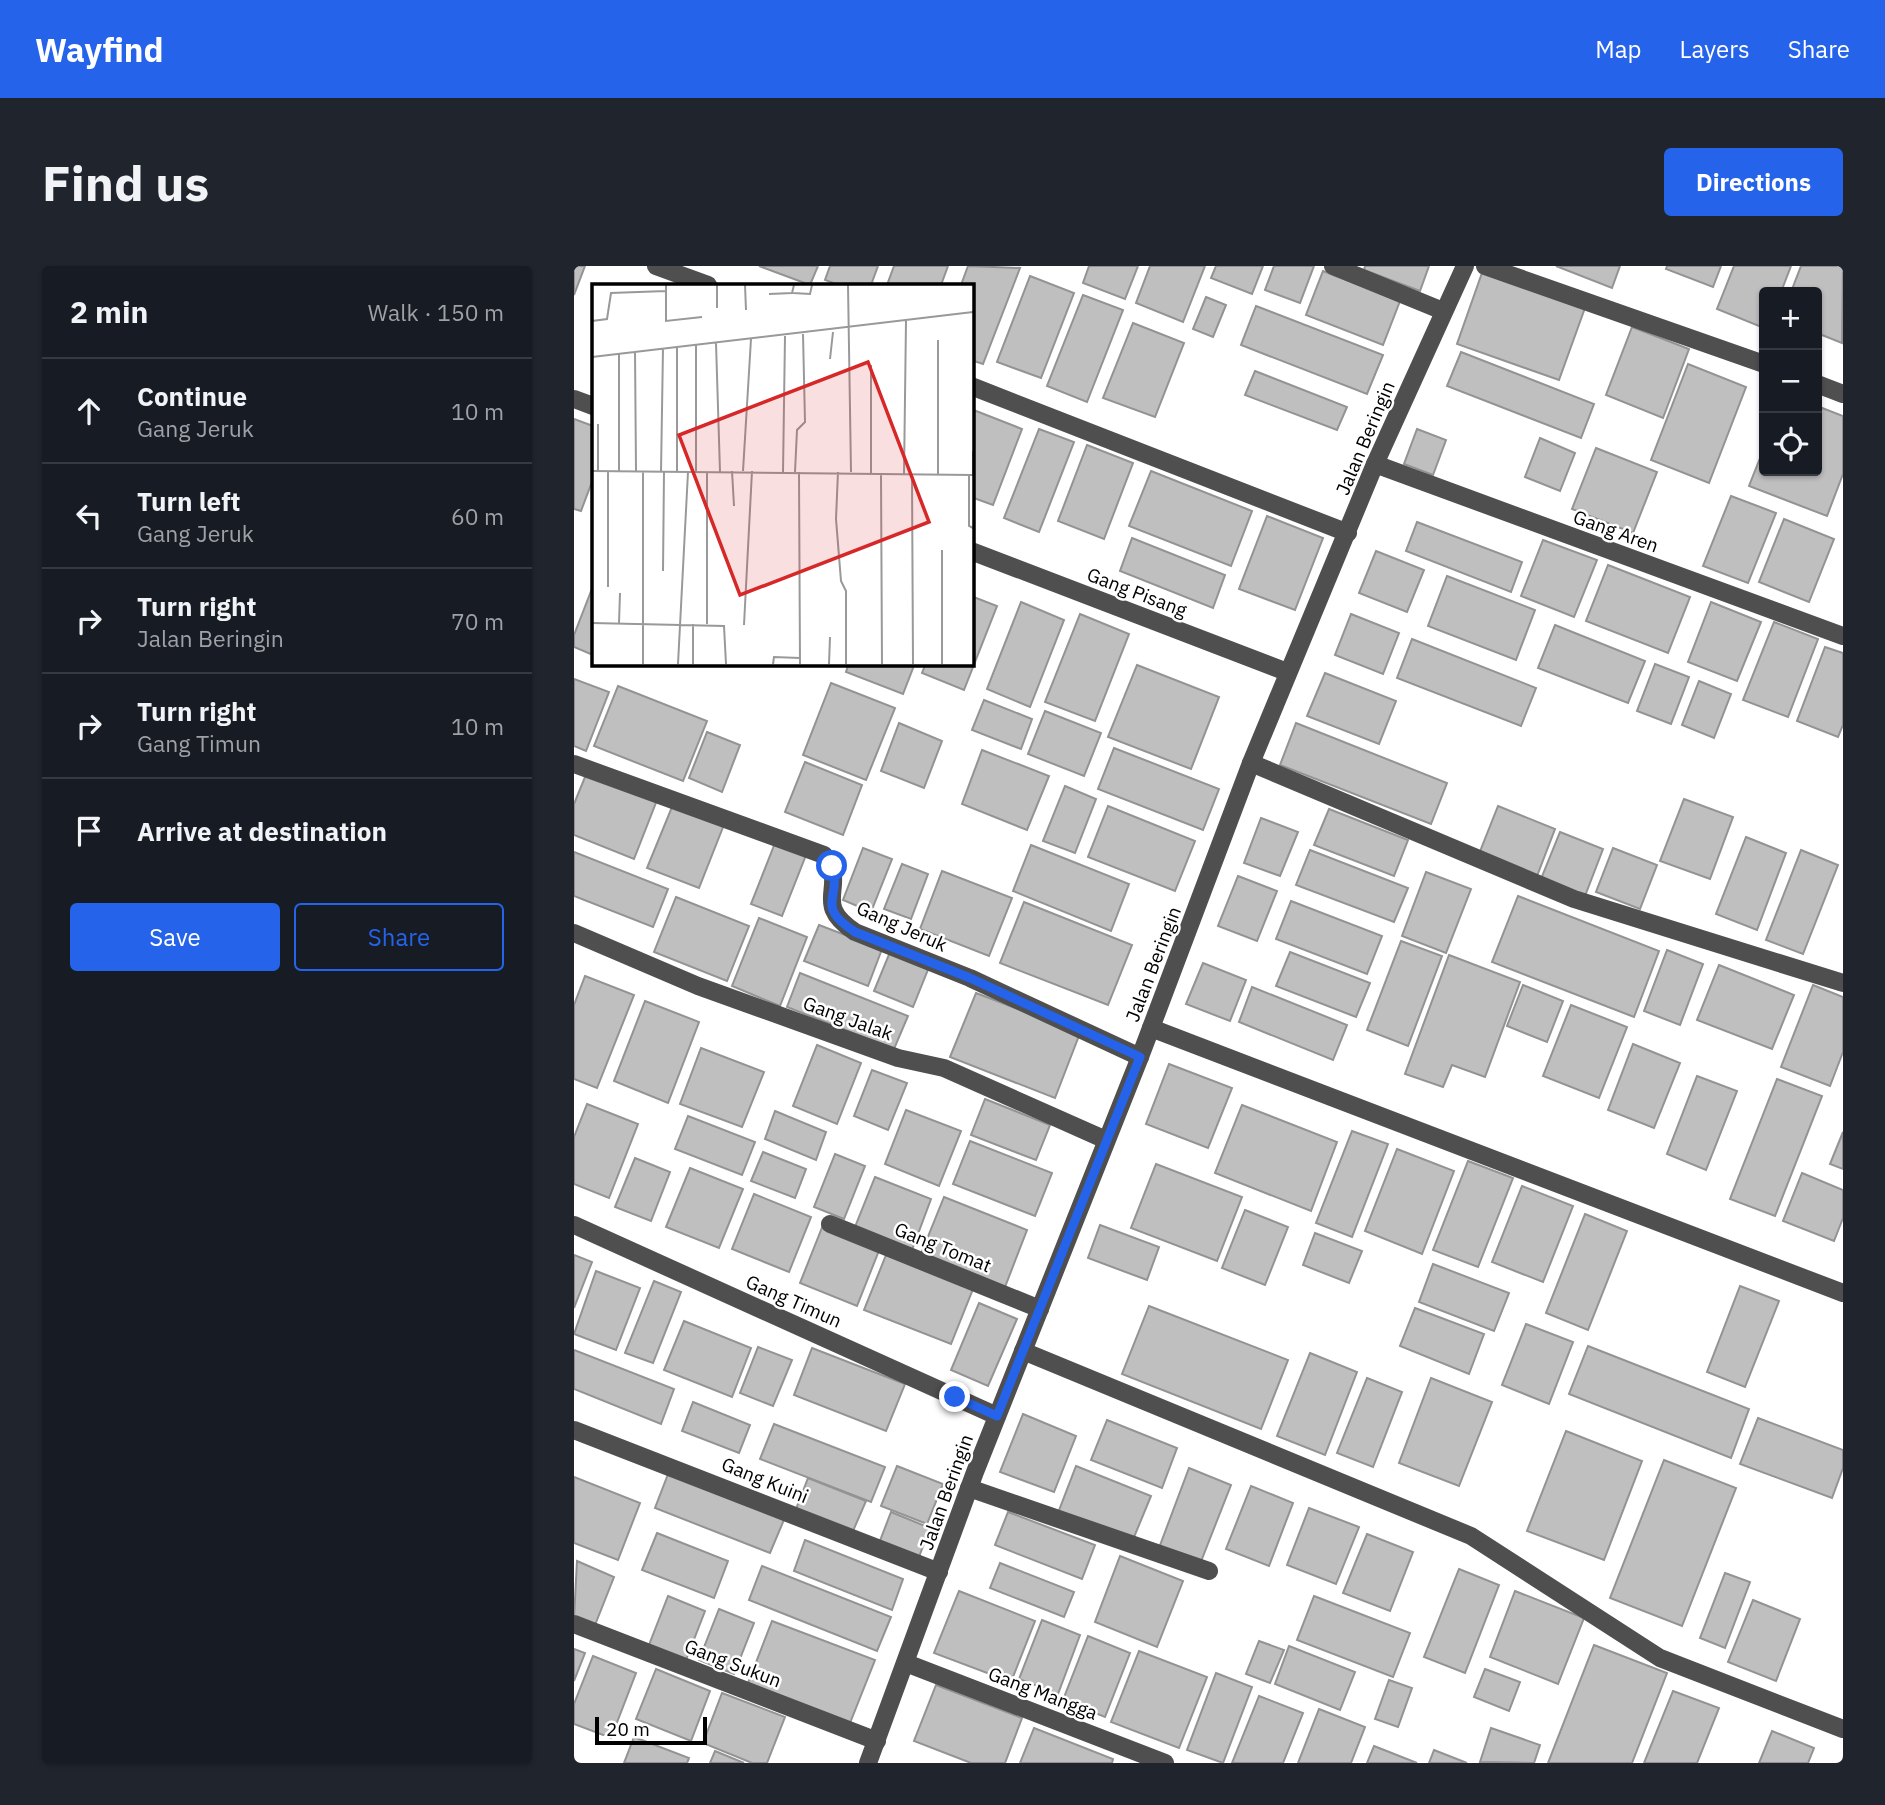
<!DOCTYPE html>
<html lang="en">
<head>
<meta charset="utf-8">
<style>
  body { margin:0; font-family:"IBM Plex Sans",sans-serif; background:#20242c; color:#f1f3f6 }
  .controls { position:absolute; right:21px; top:21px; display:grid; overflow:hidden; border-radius:7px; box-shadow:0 2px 5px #0004 }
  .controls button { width:63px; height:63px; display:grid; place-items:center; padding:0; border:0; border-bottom:2px solid #363941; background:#171b24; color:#f1f3f6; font:35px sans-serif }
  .scale { position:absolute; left:21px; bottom:18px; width:112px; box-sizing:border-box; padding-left:7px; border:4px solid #000; border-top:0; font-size:19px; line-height:24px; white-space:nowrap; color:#000; -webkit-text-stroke:5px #fff; paint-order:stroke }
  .stop { position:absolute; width:21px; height:21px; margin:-16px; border:5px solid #2563eb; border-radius:50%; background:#fff }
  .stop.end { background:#2563eb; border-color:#fff; box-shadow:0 2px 7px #0008 }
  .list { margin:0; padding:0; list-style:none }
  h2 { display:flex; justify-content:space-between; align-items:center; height:91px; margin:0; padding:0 28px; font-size:30px }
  h2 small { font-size:23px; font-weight:400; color:#9ea1a6 }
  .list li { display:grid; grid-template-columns:46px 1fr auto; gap:21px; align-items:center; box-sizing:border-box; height:105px; padding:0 28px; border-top:2px solid #363941 }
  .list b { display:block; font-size:26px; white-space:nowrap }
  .list p { margin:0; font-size:23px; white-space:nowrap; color:#9ea1a6 }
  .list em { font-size:23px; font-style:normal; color:#9ea1a6 }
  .actions { display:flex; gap:14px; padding:21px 28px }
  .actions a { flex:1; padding:16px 0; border:2px solid #2563eb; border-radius:7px; text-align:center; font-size:24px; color:#2563eb }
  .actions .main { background:#2563eb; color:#fff }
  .icon { flex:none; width:38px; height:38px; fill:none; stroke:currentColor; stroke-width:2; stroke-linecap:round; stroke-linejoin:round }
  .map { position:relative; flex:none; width:1269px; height:1497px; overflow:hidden; border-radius:7px }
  header { display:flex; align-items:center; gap:42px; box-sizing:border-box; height:98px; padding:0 35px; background:#2563eb; color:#fff }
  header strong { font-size:33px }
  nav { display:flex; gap:38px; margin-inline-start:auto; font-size:24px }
  .intro { display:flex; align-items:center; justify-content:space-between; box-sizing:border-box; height:168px; padding:0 42px }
  h1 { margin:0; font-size:49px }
  .button { padding:18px 32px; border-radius:7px; background:#2563eb; color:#fff; font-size:24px; font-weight:700 }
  main { display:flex; gap:42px; padding:0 42px }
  aside { flex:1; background:#171b24; border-radius:7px; box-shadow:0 2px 5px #0004 }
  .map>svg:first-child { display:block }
  .building { fill:#bfbfbf; stroke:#939393; stroke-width:2 }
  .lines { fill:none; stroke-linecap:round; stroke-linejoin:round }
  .minor { stroke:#4f4f4f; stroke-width:18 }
  .route { stroke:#2563eb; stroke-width:9 }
  .labels { text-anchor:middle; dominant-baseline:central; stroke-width:5; stroke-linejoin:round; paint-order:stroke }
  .street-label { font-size:19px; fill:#000; stroke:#fff }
  .inset-road { fill:none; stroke:#999; stroke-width:2 }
  .view { fill:#d62828; fill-opacity:0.15; stroke:#d62828; stroke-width:3.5 }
  .inset-edge { fill:none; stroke:#000; stroke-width:3.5 }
</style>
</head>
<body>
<header>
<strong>Wayfind</strong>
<nav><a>Map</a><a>Layers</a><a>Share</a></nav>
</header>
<div class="intro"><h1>Find us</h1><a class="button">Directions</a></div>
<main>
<aside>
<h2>2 min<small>Walk · 150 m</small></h2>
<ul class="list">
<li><svg class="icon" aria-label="ahead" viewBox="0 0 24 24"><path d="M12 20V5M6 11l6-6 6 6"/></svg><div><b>Continue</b><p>Gang Jeruk</p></div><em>10 m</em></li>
<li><svg class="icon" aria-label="left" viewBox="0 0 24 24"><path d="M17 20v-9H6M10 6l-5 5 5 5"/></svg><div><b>Turn left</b><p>Gang Jeruk</p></div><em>60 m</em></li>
<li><svg class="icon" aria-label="right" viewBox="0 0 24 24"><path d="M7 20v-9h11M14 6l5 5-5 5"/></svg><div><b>Turn right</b><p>Jalan Beringin</p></div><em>70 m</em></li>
<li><svg class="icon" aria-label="right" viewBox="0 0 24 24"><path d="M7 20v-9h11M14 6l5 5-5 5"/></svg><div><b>Turn right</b><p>Gang Timun</p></div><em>10 m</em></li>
<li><svg class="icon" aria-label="arrive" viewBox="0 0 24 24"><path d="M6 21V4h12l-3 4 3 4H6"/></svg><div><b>Arrive at destination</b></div></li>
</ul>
<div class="actions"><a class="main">Save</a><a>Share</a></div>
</aside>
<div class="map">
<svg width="1269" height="1497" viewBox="0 0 1269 1497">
  <rect width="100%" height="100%" fill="#fff"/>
  <g class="building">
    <path d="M0 0H11L0 29Z"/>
    <path d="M185 0H244L236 19Z"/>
    <path d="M256 0H304L297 19H265L251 14Z"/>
    <path d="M320 0H374L367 19H313Z"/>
    <path d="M394 0 446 2 409 98 397 94V19H387Z"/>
    <path d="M515 0H564L551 33 509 17Z"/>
    <path d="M576 0H631L609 56 562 37Z"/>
    <path d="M642 0H689L678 28 637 12Z"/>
    <path d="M700 0H740L726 37 691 24Z"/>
    <path d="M791 0H855L846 25 790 4Z"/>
    <path d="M982 0H1046L1038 22Z"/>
    <path d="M1093 0H1147L1139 21 1092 3Z"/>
    <path d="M1160 0H1217L1207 26H1190V62L1143 43Z"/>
    <path d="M1227 0H1269L1268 77 1243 67V26H1217Z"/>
    <path d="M909 4 1012 39 985 114 883 78Z"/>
    <path d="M749 5 826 35 809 79 732 49Z"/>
    <path d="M456 10 500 27 467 112 423 96Z"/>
    <path d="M509 29 549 44 513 136 473 120Z"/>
    <path d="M632 31 652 39 639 71 619 63Z"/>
    <path d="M682 40 809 89 793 128 667 79Z"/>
    <path d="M559 57 610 77 581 151 529 132Z"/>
    <path d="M1058 61 1115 83 1089 152 1032 129Z"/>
    <path d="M887 86 1020 138 1007 172 873 120Z"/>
    <path d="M1114 98 1172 121 1135 217 1077 194Z"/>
    <path d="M681 105 773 141 763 164 671 129Z"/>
    <path d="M1243 140 1269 150V208L1253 250 1175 220 1190 182V205H1243Z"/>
    <path d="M397 143 448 163 419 239 397 231Z"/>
    <path d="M0 153 19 160V213L7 245 0 243Z"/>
    <path d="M465 163 500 176 465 266 430 252Z"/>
    <path d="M843 163 872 174 859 209 830 198Z"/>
    <path d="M966 172 1001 187 986 225 951 211Z"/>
    <path d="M513 179 559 197 530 273 484 255Z"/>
    <path d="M1022 182 1083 206 1059 267 998 243Z"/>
    <path d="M577 205 678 245 657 300 555 260Z"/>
    <path d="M1157 230 1202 247 1174 317 1129 300Z"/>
    <path d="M693 250 749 272 721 344 665 323Z"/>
    <path d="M1210 253 1260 273 1235 336 1185 316Z"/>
    <path d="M843 256 948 296 937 326 832 285Z"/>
    <path d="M558 272 651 309 639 342 546 305Z"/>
    <path d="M969 274 1023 294 1000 351 947 330Z"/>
    <path d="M802 285 850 304 833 346 785 327Z"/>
    <path d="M1034 299 1116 331 1094 387 1012 355Z"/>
    <path d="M873 310 961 344 942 394 854 360Z"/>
    <path d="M19 320V389L0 381V369Z"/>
    <path d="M397 330 423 340 390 424 348 407 352 397H397Z"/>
    <path d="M447 336 490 354 456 441 413 423Z"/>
    <path d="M1137 336 1187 356 1163 415 1114 396Z"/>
    <path d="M506 348 555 368 521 455 471 436Z"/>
    <path d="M777 348 825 367 809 408 761 389Z"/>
    <path d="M1200 356 1244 373 1214 451 1169 434Z"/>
    <path d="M981 359 1071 395 1054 437 964 402Z"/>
    <path d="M838 373 962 422 947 460 823 412Z"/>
    <path d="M1251 381 1269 387V459L1264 471 1223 455Z"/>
    <path d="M275 397H341L329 428 272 406Z"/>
    <path d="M1081 398 1115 411 1097 458 1063 445Z"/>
    <path d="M563 399 645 431 617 503 534 471Z"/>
    <path d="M751 407 822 435 805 478 733 450Z"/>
    <path d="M0 413 35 426 12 485 0 480Z"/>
    <path d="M1125 415 1157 428 1140 472 1108 459Z"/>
    <path d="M257 417 321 442 292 514 229 489Z"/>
    <path d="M44 420 133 455 109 515 20 480Z"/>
    <path d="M410 434 458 453 447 483 398 464Z"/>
    <path d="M471 445 527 467 510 510 454 488Z"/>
    <path d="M325 457 368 475 350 522 307 505Z"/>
    <path d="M722 457 873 517 857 558 706 499Z"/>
    <path d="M133 466 166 479 148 526 115 512Z"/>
    <path d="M540 482 645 523 629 564 524 523Z"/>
    <path d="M408 484 475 510 453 564 388 538Z"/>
    <path d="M231 496 288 519 269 569 211 546Z"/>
    <path d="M13 506 83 534 60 593 0 569V538Z"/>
    <path d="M491 520 522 533 501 587 469 575Z"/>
    <path d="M1110 533 1159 551 1136 613 1086 595Z"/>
    <path d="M100 536 151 556 125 622 73 602Z"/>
    <path d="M534 540 621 575 601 625 514 591Z"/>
    <path d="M924 540 981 563 963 610 905 588Z"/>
    <path d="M755 543 834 574 820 610 740 579Z"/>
    <path d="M687 552 724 566 706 610 670 597Z"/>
    <path d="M986 566 1029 583 1011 630 967 613Z"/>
    <path d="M1172 571 1212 587 1183 664 1142 648Z"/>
    <path d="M201 577 232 589 208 650 177 638Z"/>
    <path d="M457 579 555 618 537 665 439 625Z"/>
    <path d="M289 582 318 593 297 646 269 634Z"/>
    <path d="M1039 582 1083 599 1066 643 1022 626Z"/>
    <path d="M736 584 834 622 820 656 722 619Z"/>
    <path d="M1227 584 1264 599 1229 688 1192 674Z"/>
    <path d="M0 586 94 623 79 661 0 630Z"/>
    <path d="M328 598 354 608 337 653 310 643Z"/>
    <path d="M368 605 438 632 415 690 346 663Z"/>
    <path d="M852 606 897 623 872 687 828 670Z"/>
    <path d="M664 610 703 625 683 675 644 660Z"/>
    <path d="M944 630 1085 685 1060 751 918 696Z"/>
    <path d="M102 631 175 660 153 715 80 686Z"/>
    <path d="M717 635 808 670 793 708 702 673Z"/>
    <path d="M450 636 558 679 534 739 426 697Z"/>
    <path d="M185 652 233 671 206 740 158 720Z"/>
    <path d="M245 659 308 683 294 720 230 695Z"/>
    <path d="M827 675 868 690 834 780 793 764Z"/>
    <path d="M1093 684 1129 698 1106 759 1070 745Z"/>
    <path d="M316 686 355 701 339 741 300 725Z"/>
    <path d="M716 686 796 717 782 751 702 720Z"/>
    <path d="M875 689 946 716 911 811 878 799 869 821 831 808Z"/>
    <path d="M629 697 672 714 656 755 612 738Z"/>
    <path d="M1145 699 1220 729 1198 783 1123 754Z"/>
    <path d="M226 707 334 750 320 783 213 741Z"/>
    <path d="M11 710 60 729 23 822 0 813V739Z"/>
    <path d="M949 719 989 735 973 776 933 760Z"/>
    <path d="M1239 719 1269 731V786L1256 820 1207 801Z"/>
    <path d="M678 721 773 759 759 794 665 756Z"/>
    <path d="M402 727 506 767 481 832 376 791Z"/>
    <path d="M71 735 125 756 94 837 40 815Z"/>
    <path d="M997 739 1053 761 1025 832 969 810Z"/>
    <path d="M1059 778 1106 797 1080 862 1034 844Z"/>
    <path d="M243 779 287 797 263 858 219 840Z"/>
    <path d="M127 782 190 806 168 861 106 838Z"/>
    <path d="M595 798 658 822 634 882 572 858Z"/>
    <path d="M298 804 333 817 314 864 280 850Z"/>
    <path d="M1123 810 1163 825 1132 904 1093 888Z"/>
    <path d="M1203 813 1248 830 1201 950 1156 933Z"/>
    <path d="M411 833 476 859 462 894 397 869Z"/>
    <path d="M13 838 64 858 35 932 0 918V871Z"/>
    <path d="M668 839 763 876 737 945 641 907Z"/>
    <path d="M332 844 387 865 365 920 311 898Z"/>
    <path d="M201 845 252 866 242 894 191 873Z"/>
    <path d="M114 850 181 876 168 909 101 883Z"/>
    <path d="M778 865 814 878 778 971 742 957Z"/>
    <path d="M1269 866V903L1256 898Z"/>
    <path d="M396 875 478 907 461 950 379 918Z"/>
    <path d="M823 883 880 905 848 988 791 965Z"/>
    <path d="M189 886 232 903 221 932 177 915Z"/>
    <path d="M261 888 291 900 270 953 240 941Z"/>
    <path d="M61 892 96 906 77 955 41 941Z"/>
    <path d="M894 895 939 912 904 1001 859 984Z"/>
    <path d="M582 898 668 931 643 995 557 962Z"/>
    <path d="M116 902 169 923 145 982 92 961Z"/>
    <path d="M1228 907 1269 924V952L1260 975 1209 955Z"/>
    <path d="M301 911 357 933 338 984 281 961Z"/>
    <path d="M948 920 999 940 969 1016 918 996Z"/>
    <path d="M180 928 237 951 215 1006 158 983Z"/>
    <path d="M370 931 453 964 431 1021 347 988Z"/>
    <path d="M671 944 714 961 691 1019 648 1002Z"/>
    <path d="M1011 948 1053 965 1014 1064 972 1047Z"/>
    <path d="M249 959 306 982 283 1040 226 1017Z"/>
    <path d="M526 959 585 981 573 1014 514 992Z"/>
    <path d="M741 967 788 985 775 1017 729 999Z"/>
    <path d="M0 989 18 996 0 1042Z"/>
    <path d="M312 989 399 1023 377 1078 290 1044Z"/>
    <path d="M859 998 935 1027 920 1065 845 1036Z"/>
    <path d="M22 1005 66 1022 42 1084 0 1068Z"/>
    <path d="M80 1015 107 1026 79 1097 51 1087Z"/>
    <path d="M1166 1020 1205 1035 1171 1121 1133 1106Z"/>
    <path d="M405 1037 443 1053 414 1120 377 1104Z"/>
    <path d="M575 1040 714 1094 687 1163 548 1108Z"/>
    <path d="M841 1042 910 1068 895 1108 826 1080Z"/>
    <path d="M110 1055 177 1082 158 1131 90 1104Z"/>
    <path d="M952 1058 999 1076 975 1138 928 1119Z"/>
    <path d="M1014 1080 1175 1143 1157 1192 995 1128Z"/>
    <path d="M184 1081 218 1094 199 1140 166 1127Z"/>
    <path d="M238 1082 331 1118 312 1165 220 1129Z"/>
    <path d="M0 1084 100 1123 87 1158 0 1123Z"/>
    <path d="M736 1087 783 1106 751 1189 703 1170Z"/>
    <path d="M793 1112 828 1126 799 1201 763 1187Z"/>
    <path d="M857 1112 918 1136 885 1220 825 1197Z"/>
    <path d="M119 1136 176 1159 165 1187 108 1165Z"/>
    <path d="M449 1148 502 1170 480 1226 426 1206Z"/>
    <path d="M1184 1152 1269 1184V1202L1258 1232 1166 1198Z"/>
    <path d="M533 1154 603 1182 588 1222 517 1194Z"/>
    <path d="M200 1158 311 1201 297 1236 186 1193Z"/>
    <path d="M992 1165 1068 1195 1030 1294 953 1265Z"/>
    <path d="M1090 1194 1162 1222 1108 1360 1036 1332Z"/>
    <path d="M323 1200 369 1218 353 1258 307 1240Z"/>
    <path d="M502 1200 577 1230 558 1276 484 1247Z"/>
    <path d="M615 1202 657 1219 626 1298 585 1282Z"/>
    <path d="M96 1203 212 1249 196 1287 81 1242Z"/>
    <path d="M0 1211 66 1237 44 1294 0 1277Z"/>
    <path d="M234 1212 292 1235 279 1265 222 1243Z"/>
    <path d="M677 1220 719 1237 695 1300 652 1283Z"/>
    <path d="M735 1242 785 1261 762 1318 713 1299Z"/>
    <path d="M317 1246 356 1262 343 1296 304 1280Z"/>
    <path d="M434 1246 521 1279 508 1313 421 1279Z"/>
    <path d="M83 1267 154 1295 140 1332 68 1304Z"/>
    <path d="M793 1268 839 1286 816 1345 769 1327Z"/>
    <path d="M231 1274 329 1313 318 1344 220 1305Z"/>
    <path d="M546 1290 609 1315 583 1381 521 1356Z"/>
    <path d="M3 1295 40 1311 21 1359 0 1352Z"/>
    <path d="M426 1297 500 1326 490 1351 416 1322Z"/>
    <path d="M188 1300 317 1351 303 1385 175 1334Z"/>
    <path d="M885 1303 925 1319 891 1407 850 1391Z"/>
    <path d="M1151 1307 1176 1316 1151 1382 1126 1372Z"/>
    <path d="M385 1325 461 1355 437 1416 360 1387Z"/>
    <path d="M941 1325 1010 1352 984 1418 916 1391Z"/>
    <path d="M94 1330 131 1345 112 1394 75 1379Z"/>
    <path d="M740 1330 836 1367 819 1411 723 1374Z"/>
    <path d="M1179 1334 1226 1353 1202 1415 1154 1396Z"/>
    <path d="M145 1343 180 1357 160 1408 125 1394Z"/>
    <path d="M468 1354 506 1369 484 1428 445 1413Z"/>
    <path d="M198 1355 301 1394 276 1457 174 1417Z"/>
    <path d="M514 1370 556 1387 531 1451 489 1434Z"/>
    <path d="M685 1375 710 1384 696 1417 672 1408Z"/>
    <path d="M1020 1379 1093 1407 1058 1497H974Z"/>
    <path d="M715 1380 781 1406 766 1444 701 1418Z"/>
    <path d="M0 1383 11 1387 0 1415Z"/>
    <path d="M565 1385 633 1411 605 1482 537 1456Z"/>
    <path d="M19 1390 62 1407 37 1472 0 1458V1438Z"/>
    <path d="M82 1403 136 1425 117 1475 62 1453Z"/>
    <path d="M911 1403 946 1416 935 1445 900 1431Z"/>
    <path d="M642 1407 678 1421 649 1497 613 1484Z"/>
    <path d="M815 1414 838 1422 824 1461 801 1453Z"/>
    <path d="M362 1419 448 1452 431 1497H397L340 1475Z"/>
    <path d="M1099 1425 1145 1442 1123 1497H1070Z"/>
    <path d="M148 1427 211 1451 193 1497H178L129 1477Z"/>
    <path d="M685 1430 729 1447 709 1497H658Z"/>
    <path d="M745 1443 791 1461 777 1497H724Z"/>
    <path d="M460 1462 539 1493 538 1497H446Z"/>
    <path d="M917 1462 966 1479 960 1497 906 1496Z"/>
    <path d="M1198 1465 1240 1482 1234 1497H1185Z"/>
    <path d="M60 1471 115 1492 113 1497H50Z"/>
    <path d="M800 1480 843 1497H793Z"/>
    <path d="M860 1484 893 1497H855Z"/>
    <path d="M141 1485 170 1497H136Z"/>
  </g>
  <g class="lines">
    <g class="minor">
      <path d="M82 0 134 19"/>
      <path d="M759 0 869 45"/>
      <path d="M911 0 1190 98"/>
      <path d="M1243 118 1269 128"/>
      <path d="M397 120 774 267"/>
      <path d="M0 133 19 140"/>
      <path d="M801 198 1269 370"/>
      <path d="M397 285 713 406"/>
      <path d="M677 497 1000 633 1269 717"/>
      <path d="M0 498 250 589C275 622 236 636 281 666L396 712 566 791"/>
      <path d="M0 667 124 720 324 792 370 802 532 874"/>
      <path d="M577 762 1269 1027"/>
      <path d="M256 958 466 1043"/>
      <path d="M0 959 423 1150"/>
      <path d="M449 1085 897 1270 1086 1392 1269 1463"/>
      <path d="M0 1164 365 1306"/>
      <path d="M395 1222 635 1305"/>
      <path d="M0 1358 303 1475"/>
      <path d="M332 1397 591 1497"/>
      <path d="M294 1497 401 1206 566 791 677 497 801 198 891 0"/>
    </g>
  </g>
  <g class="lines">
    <path class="route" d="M258 600C268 634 240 639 281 666L396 712 566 791 423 1150 381 1131"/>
  </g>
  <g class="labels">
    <g class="street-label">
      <text transform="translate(791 172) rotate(-67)">Jalan Beringin</text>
      <text transform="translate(1042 265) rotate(20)">Gang Aren</text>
      <text transform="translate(563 326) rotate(21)">Gang Pisang</text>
      <text transform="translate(328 660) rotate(24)">Gang Jeruk</text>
      <text transform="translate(579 698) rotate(-69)">Jalan Beringin</text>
      <text transform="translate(274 752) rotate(20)">Gang Jalak</text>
      <text transform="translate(369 981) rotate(22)">Gang Tomat</text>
      <text transform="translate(220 1035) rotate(24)">Gang Timun</text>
      <text transform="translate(191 1214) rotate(22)">Gang Kuini</text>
      <text transform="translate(372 1226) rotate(-70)">Jalan Beringin</text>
      <text transform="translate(159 1397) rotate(21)">Gang Sukun</text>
      <text transform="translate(469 1427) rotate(21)">Gang Mangga</text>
    </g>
  </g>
  <g transform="translate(18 18)">
    <rect width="382" height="382" fill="#fff"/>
    <path class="inset-road" d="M74 1V37L110 33M125 1V24M153 1 154 26M256 1 259 188M201 9 218 10 220 1M177 10 200 9 202 1M0 37 15 35 19 9 74 7M346 56V191M124 59 128 188M43 67 44 187M27 70V187M0 73 381 28M238 75 241 48M0 187 381 191M6 187V140M16 187V303M51 187V380M140 187 142 222M151 187 159 55M69 188 71 64M85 188V63M104 188V61M191 188 193 52M203 188 205 146 213 138 211 50M207 188 208 380M246 188 244 235 249 297 254 307V380M279 189V81M289 189 290 380M312 190 314 37M320 191 321 380M377 191V242L381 244M381 191V167M350 266V380M71 287 72 188M0 339 132 342 134 380M27 339 28 309M115 340V188M152 341 160 187M86 380 96 188M101 380V340M181 380 182 373 208 374M237 380 238 353"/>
    <path class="view" d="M276 78 337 238 148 311 87 151Z"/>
    <rect width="382" height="382" class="inset-edge"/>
  </g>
</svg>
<div class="controls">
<button>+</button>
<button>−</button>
<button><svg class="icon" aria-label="locate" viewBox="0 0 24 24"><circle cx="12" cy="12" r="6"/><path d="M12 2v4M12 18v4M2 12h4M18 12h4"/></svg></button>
</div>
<div class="scale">20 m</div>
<div class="stop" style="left:258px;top:600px"></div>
<div class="stop end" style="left:381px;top:1131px"></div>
</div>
</main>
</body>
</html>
